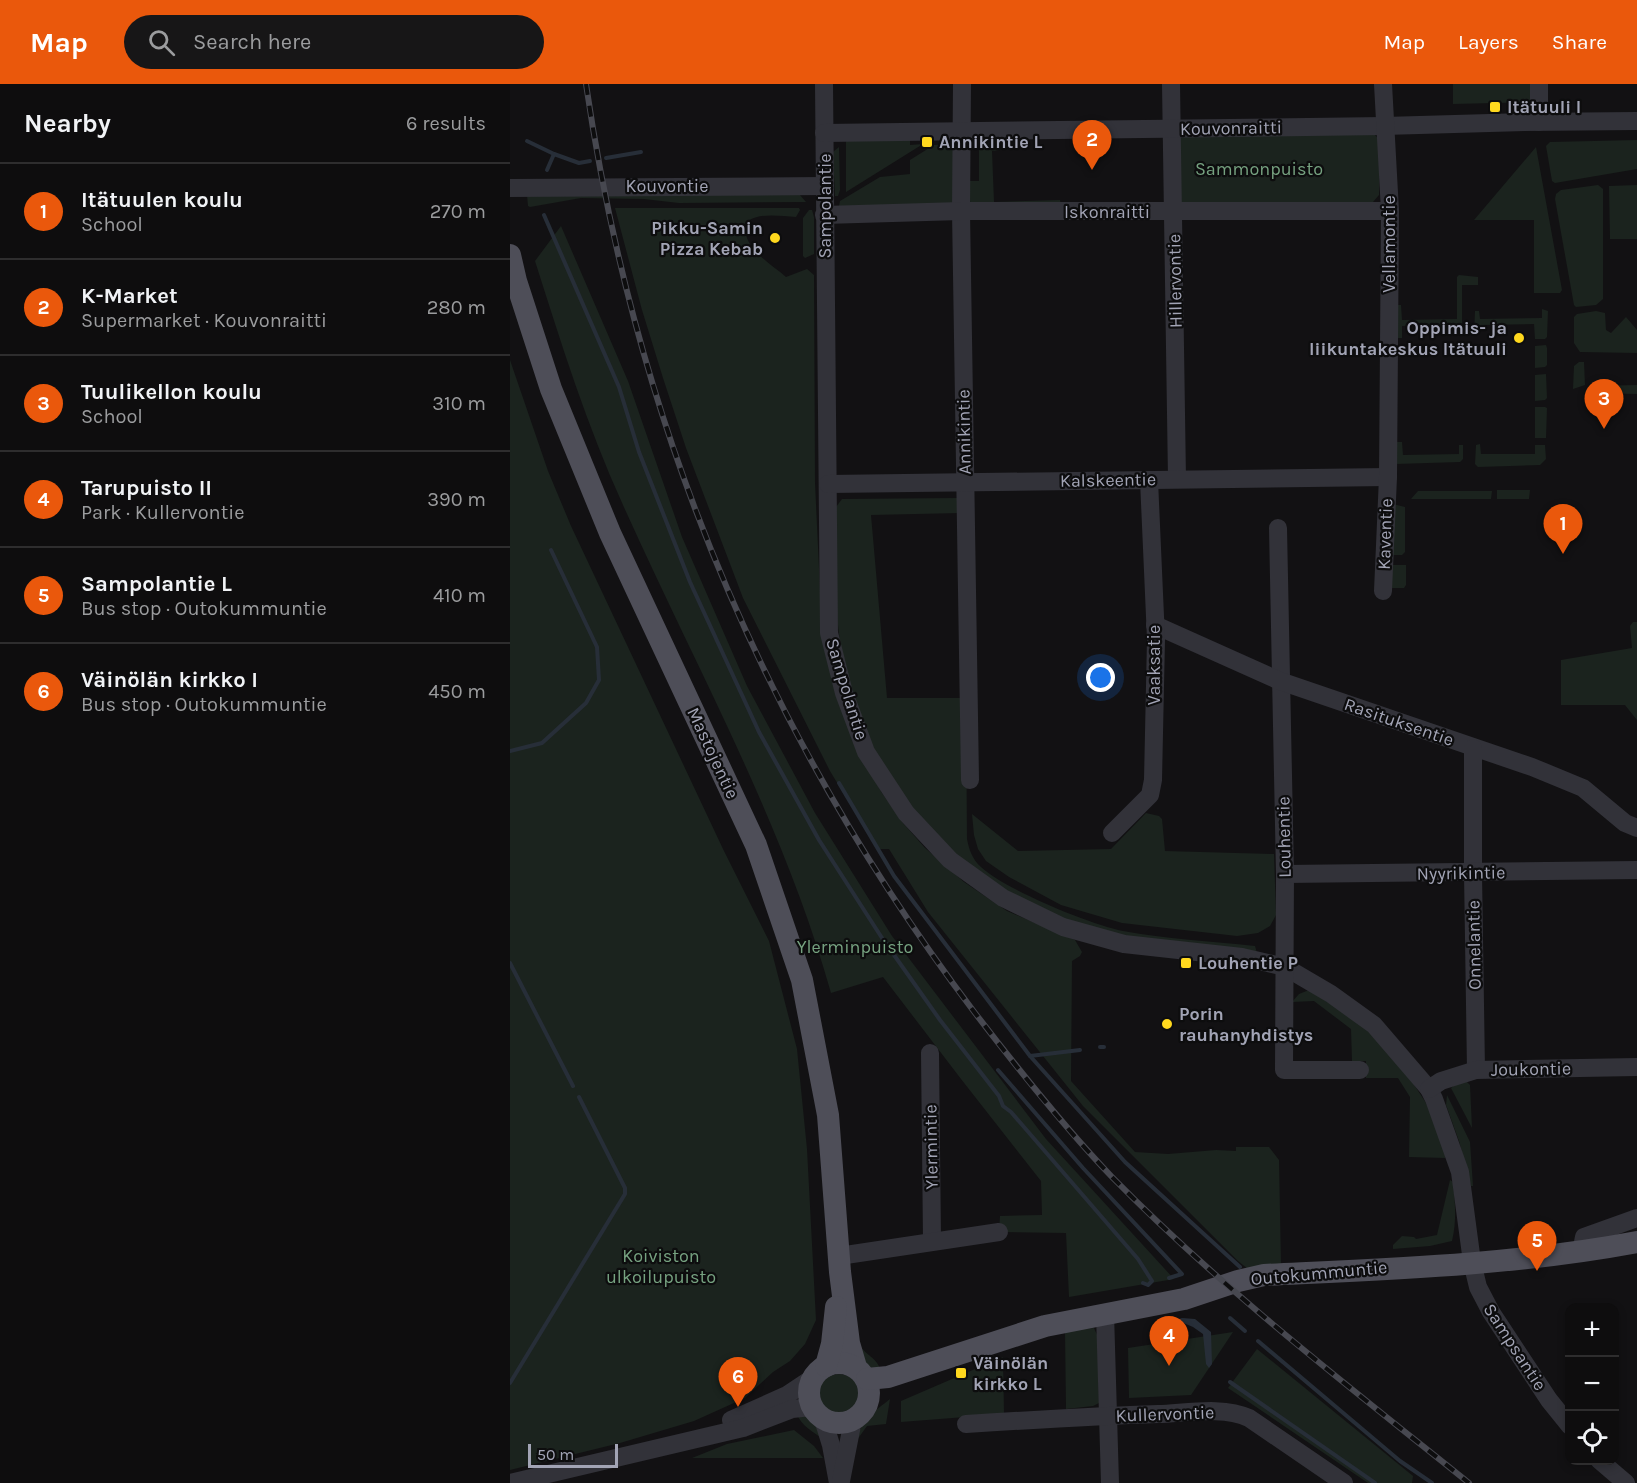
<!DOCTYPE html>
<html lang="en">
<head>
<meta charset="utf-8">
<style>
  body { margin:0; font-family:Karla,sans-serif; background:#171617; color:#f1f3f6 }
  .controls { position:absolute; right:18px; bottom:18px; display:grid; overflow:hidden; border-radius:12px; box-shadow:0 3px 9px #0003 }
  .controls button { width:54px; height:54px; display:grid; place-items:center; padding:0; border:0; border-bottom:2px solid #2e2d2e; background:#0e0d0e; color:#f1f3f6; font:30px sans-serif }
  .scale { position:absolute; left:18px; bottom:15px; width:90px; box-sizing:border-box; padding-left:6px; border:3px solid #a2a4b5; border-top:0; font-size:16px; line-height:21px; white-space:nowrap; color:#a2a4b5; -webkit-text-stroke:4px #0d0d0e; paint-order:stroke }
  .you { position:absolute; left:591px; top:594px; width:21px; height:21px; margin:-15px; border:4px solid #fff; border-radius:50%; background:#1a73e8; box-shadow:0 0 0 9px #1a73e833 }
  .badge { display:grid; place-items:center; width:39px; height:39px; border-radius:50%; background:#ea580c; color:#fff; font-size:20px; font-weight:700 }
  .pin { position:absolute; translate:-50% -50px; filter:drop-shadow(0 2px 3px #0008) }
  .pin::after { content:''; position:absolute; top:32px; width:21px; height:18px; background:inherit; clip-path:polygon(0 0,100% 0,50% 100%) }
  .list { margin:0; padding:0; list-style:none }
  h2 { display:flex; justify-content:space-between; align-items:center; height:78px; margin:0; padding:0 24px; font-size:26px }
  h2 small { font-size:20px; font-weight:400; color:#9b9c9e }
  .list li { display:grid; grid-template-columns:39px 1fr auto; gap:18px; align-items:center; box-sizing:border-box; height:96px; padding:0 24px; border-top:2px solid #2e2d2e }
  .list b { display:block; font-size:22px; white-space:nowrap }
  .list p { margin:0; font-size:20px; white-space:nowrap; color:#9b9c9e }
  .list em { font-size:20px; font-style:normal; color:#9b9c9e }
  .icon { flex:none; width:33px; height:33px; fill:none; stroke:currentColor; stroke-width:2; stroke-linecap:round; stroke-linejoin:round }
  .map { position:relative; flex:none; width:1127px; height:1399px; overflow:hidden }
  header { display:flex; align-items:center; gap:36px; box-sizing:border-box; height:84px; padding:0 30px; background:#ea580c; color:#fff }
  header strong { font-size:28px }
  nav { display:flex; gap:33px; margin-inline-start:auto; font-size:21px }
  .search { width:420px; height:54px; background:#171617; display:flex; align-items:center; gap:15px; box-sizing:border-box; padding:0 21px; border-radius:33px; color:#9b9c9e; font-size:22px }
  main { display:flex }
  aside { flex:1; background:#0e0d0e }
  .map>svg:first-child { display:block }
  .green { fill:#1b231e }
  .water { fill:#272e38 }
  .lines { fill:none; stroke-linecap:round; stroke-linejoin:round }
  .stream { stroke:#272e38; stroke-width:4 }
  .minor { stroke:#323239; stroke-width:18 }
  .major { stroke:#4e4e58; stroke-width:22 }
  .rail-casing { stroke:#474850; stroke-width:6 }
  .rail { stroke:#0d0d0e; stroke-width:4; stroke-dasharray:11; stroke-linecap:butt }
  .poi-dot { fill:#ffd81e; stroke:#0d0d0e; stroke-width:2 }
  .labels { text-anchor:middle; dominant-baseline:central; stroke-width:4.5; stroke-linejoin:round; paint-order:stroke }
  .poi-label { font-size:18px; font-weight:bold; fill:#a2a4b5; stroke:#0d0d0e; text-anchor:start }
  .street-label { font-size:18px; fill:#a2a4b5; stroke:#0d0d0e }
  .park-label { font-size:18px; fill:#76a280; stroke:#0d0d0e }
</style>
</head>
<body>
<header>
<strong>Map</strong>
<div class="search"><svg class="icon" aria-label="search" viewBox="0 0 24 24"><circle cx="10" cy="10" r="6"/><path d="M15 15l6 6"/></svg>Search here</div>
<nav><a>Map</a><a>Layers</a><a>Share</a></nav>
</header>
<main>
<aside>
<h2>Nearby<small>6 results</small></h2>
<ul class="list">
<li><span class="badge">1</span><div><b>Itätuulen koulu</b><p>School</p></div><em>270 m</em></li>
<li><span class="badge">2</span><div><b>K-Market</b><p>Supermarket · Kouvonraitti</p></div><em>280 m</em></li>
<li><span class="badge">3</span><div><b>Tuulikellon koulu</b><p>School</p></div><em>310 m</em></li>
<li><span class="badge">4</span><div><b>Tarupuisto II</b><p>Park · Kullervontie</p></div><em>390 m</em></li>
<li><span class="badge">5</span><div><b>Sampolantie L</b><p>Bus stop · Outokummuntie</p></div><em>410 m</em></li>
<li><span class="badge">6</span><div><b>Väinölän kirkko I</b><p>Bus stop · Outokummuntie</p></div><em>450 m</em></li>
</ul>
</aside>
<div class="map">
<svg width="1127" height="1399" viewBox="0 0 1127 1399">
  <rect width="100%" height="100%" fill="#121113"/>
  <g class="green">
    <path d="M943 0H1023L1024 18 943 20Z"/>
    <path d="M824 50 865 51 870 57 869 111 863 118 670 120 669 56 672 52Z"/>
    <path d="M400 55V61L413 60 336 108V57Z"/>
    <path d="M1127 56V85L1045 99 1042 97 1036 62 1040 58Z"/>
    <path d="M457 59 493 60 495 62 490 66 482 67 484 118 550 116 551 121 461 123 457 97H469V64H457Z"/>
    <path d="M444 60 448 121 329 122 330 117 370 93 400 90V76L424 61Z"/>
    <path d="M329 63 330 106 328 112H325L323 68Z"/>
    <path d="M1026 63 1052 206 1050 209H1024V136H964Z"/>
    <path d="M1088 101 1093 105V215L1086 221 1066 223 1064 221 1045 115 1046 110 1051 106Z"/>
    <path d="M1127 101V155H1100L1099 102Z"/>
    <path d="M17 111H290L296 118 169 119 134 115 71 114 20 123 18 122Z"/>
    <path d="M105 124H289L290 126 286 133C269 132 248 128 235 139 232 164 260 179 276 193L297 185 304 191 305 399 311 527 321 591 343 658 372 709 393 739 415 764 454 798 497 827 565 856 572 868 570 872 562 877 561 997 625 1068 658 1070 706 1066 726 1067V1063H759L769 1076 771 1181 738 1185 728 1177 573 1022 418 828 379 765H367L320 687 233 514 176 364 153 294 132 226Z"/>
    <path d="M299 126H302L304 133V170L295 174 293 172V134Z"/>
    <path d="M51 142 118 297 172 453 237 602 305 729 382 852 536 1055 664 1195 559 1213 556 1149 489 1148 490 1132 532 1131 531 1097 451 995 373 893 321 909C273 738 185 582 113 421 77 342 51 259 25 177Z"/>
    <path d="M949 191 968 193V201H952V250L948 249 947 241 892 242V254H884V221H891L892 236 947 235V193Z"/>
    <path d="M1032 225 1038 227 1037 253 1035 255H1025L1024 240 969 241V251H964L965 227H969L970 235 1032 234Z"/>
    <path d="M1086 227 1095 229 1096 246 1101 249 1116 233 1127 246V269L1070 268 1064 259V233L1067 230Z"/>
    <path d="M1036 261 1037 264V281L1035 283 1025 284V262Z"/>
    <path d="M0 276 38 387 61 442 213 765 259 857 287 965 297 1065 306 1236 295 1260 280 1277 263 1288 235 1314 184 1337 110 1359 0 1386Z"/>
    <path d="M1069 278H1074L1075 301 1063 305 1064 282Z"/>
    <path d="M1036 290 1037 314 1035 316 1025 317V291Z"/>
    <path d="M1127 301V310L1075 309 1076 306 1083 302Z"/>
    <path d="M1025 323H1035L1037 324 1036 354H1025Z"/>
    <path d="M883 358H892L893 371 949 370V361H953V375L950 378 886 380Z"/>
    <path d="M970 360 971 370H1025V361H1035L1036 375 1030 381 968 383 965 380 966 361Z"/>
    <path d="M987 406H1020L1019 415H987Z"/>
    <path d="M908 407H982L981 415H901Z"/>
    <path d="M447 414 451 429 361 431 377 614H452L456 620 457 755C459 765 462 775 471 783 496 806 579 840 613 847 656 855 701 857 745 862L747 869C715 865 684 861 652 857 636 855 618 855 602 851 565 841 526 827 493 807 409 754 349 666 332 569 323 521 326 471 326 423L332 415Z"/>
    <path d="M879 419 895 423V468L892 471H883Z"/>
    <path d="M883 481H896V501L894 504H880Z"/>
    <path d="M1123 538H1127V636L1115 621H1051V576L1122 564 1120 542Z"/>
    <path d="M636 729 649 732 652 735 655 767 764 770 766 831 760 842 748 849 727 852 612 839 551 821 499 793 476 777 468 765 464 751 462 730 508 767 601 765Z"/>
    <path d="M799 906 850 939 893 984 916 1019 937 1070 935 1074 899 1073 900 1013 888 994H856V977H842L841 945 804 917 782 918 789 910Z"/>
    <path d="M950 996 957 998 960 1001 962 1044 941 1004Z"/>
    <path d="M937 1011 960 1058 963 1102H961L949 1057 936 1021Z"/>
    <path d="M940 1096 943 1098C945 1118 947 1137 942 1157L920 1162 883 1165V1161L892 1152 904 1153 906 1155 927 1151Z"/>
    <path d="M584 1244 588 1253 589 1319 583 1322 556 1325 555 1246Z"/>
    <path d="M723 1248 681 1311 619 1314 618 1264Z"/>
    <path d="M351 1263C359 1274 366 1272 372 1289 356 1284 354 1278 351 1263Z"/>
    <path d="M747 1265 903 1392 902 1399H858L718 1304Z"/>
    <path d="M493 1273 494 1330 391 1338V1317Z"/>
    <circle cx="329" cy="1310" r="20"/>
    <path d="M380 1315 376 1340 357 1342 347 1356C350 1337 365 1327 380 1315Z"/>
    <path d="M287 1330C302 1332 308 1343 314 1356 304 1348 291 1342 287 1330Z"/>
    <path d="M284 1346 304 1362 313 1374H182L217 1360Z"/>
  </g>
  <path class="water" d="M672 1234 685 1235 701 1248 702 1280 699 1284 696 1280 693 1250 683 1243 666 1236Z"/>
  <g class="lines">
    <g class="stream">
      <path d="M17 57 44 70"/>
      <path d="M96 74 131 68"/>
      <path d="M37 86 44 70 69 79 80 77"/>
      <path d="M34 131 109 303 129 368 180 498 249 648 309 756 372 854 430 936 489 1012 493 1022 501 1028 628 1175 642 1197 638 1201 633 1199"/>
      <path d="M0 667 32 659 76 619 89 596 87 563 41 466"/>
      <path d="M329 699 384 792 520 972 615 1078 730 1183"/>
      <path d="M0 879 63 1002"/>
      <path d="M590 963H594"/>
      <path d="M520 972 570 966"/>
      <path d="M488 986 573 1084 672 1190 659 1194"/>
      <path d="M720 1234 735 1247"/>
      <path d="M748 1257 890 1377 922 1399"/>
      <path d="M720 1298 865 1399"/>
      <path d="M0 1299 115 1110V1104L69 1013"/>
    </g>
    <g class="minor">
      <path d="M314 0 319 549 334 609 356 668 396 729 440 776 493 814 553 843 614 860 732 873 775 883 821 910 864 941 919 1005 924 1015 950 1088 962 1178 968 1203 981 1228 1039 1316 1060 1342"/>
      <path d="M452 0 451 127 460 696"/>
      <path d="M661 0 667 395"/>
      <path d="M1029 0V38"/>
      <path d="M314 49 874 42 1015 38 1127 37"/>
      <path d="M0 104 314 102"/>
      <path d="M314 131 451 127H880"/>
      <path d="M318 400 878 393"/>
      <path d="M768 444 775 790 774 986H850"/>
      <path d="M873 507 878 393 880 127 873 0"/>
      <path d="M645 541 770 597 1022 683 1073 704 1115 739 1127 744"/>
      <path d="M963 664V789L966 986"/>
      <path d="M602 749 640 711 643 696 646 555 639 396"/>
      <path d="M775 790 1127 786"/>
      <path d="M420 969 422 1157"/>
      <path d="M919 1005 931 997 966 986 1127 983"/>
      <path d="M1071 1168 1074 1153 1127 1134"/>
      <path d="M329 1172 489 1148"/>
      <path d="M595 1229 600 1399"/>
      <path d="M313 1335 321 1361 328 1399"/>
      <path d="M221 1336 277 1311 304 1293"/>
      <path d="M456 1340C520 1336 584 1332 648 1330 677 1329 713 1322 739 1334L834 1399"/>
      <path d="M1089 1376 1116 1399"/>
      <path d="M331 1397 343 1336"/>
      <path d="M0 1399 233 1344 282 1325 302 1323"/>
    </g>
    <g class="major">
      <path d="M0 171 6 197 41 305 100 449 246 761 292 896 318 1031 330 1188 339 1259 346 1283"/>
      <circle cx="329" cy="1309" r="30"/>
      <path d="M316 1282 322 1260 326 1223"/>
      <path d="M357 1295 378 1293 535 1242 674 1215 728 1197 754 1191C878 1185 1005 1181 1127 1158"/>
    </g>
    <defs>
      <path id="rail" d="M76 0C126 342 256 653 465 929 508 985 553 1042 602 1093 712 1205 837 1301 959 1399"/>
    </defs>
    <use href="#rail" class="rail-casing"/>
    <use href="#rail" class="rail"/>
  </g>
  <g class="poi-dot">
    <rect x="979" y="17" width="12" height="12" rx="3"/>
    <rect x="411" y="52" width="12" height="12" rx="3"/>
    <circle cx="265" cy="154" r="6"/>
    <circle cx="1009" cy="254" r="6"/>
    <rect x="670" y="873" width="12" height="12" rx="3"/>
    <circle cx="657" cy="940" r="6"/>
    <rect x="445" y="1283" width="12" height="12" rx="3"/>
  </g>
  <g class="labels">
    <g class="poi-label">
      <text x="997" y="23">Itätuuli I</text>
      <text x="429" y="58">Annikintie L</text>
      <text x="253" y="144" text-anchor="end">Pikku-Samin<tspan x="253" dy="21">Pizza Kebab</tspan></text>
      <text x="997" y="244" text-anchor="end">Oppimis- ja<tspan x="997" dy="21">liikuntakeskus Itätuuli</tspan></text>
      <text x="688" y="879">Louhentie P</text>
      <text x="669" y="930">Porin<tspan x="669" dy="21">rauhanyhdistys</tspan></text>
      <text x="463" y="1279">Väinölän<tspan x="463" dy="21">kirkko L</tspan></text>
    </g>
    <g class="street-label">
      <text transform="translate(721 44) rotate(-1)">Kouvonraitti</text>
      <text x="157" y="102">Kouvontie</text>
      <text transform="translate(315 122) rotate(-90)">Sampolantie</text>
      <text x="597" y="128">Iskonraitti</text>
      <text transform="translate(879 160) rotate(-90)">Vellamontie</text>
      <text transform="translate(665 197) rotate(-91)">Hillervontie</text>
      <text transform="translate(454 348) rotate(-91)">Annikintie</text>
      <text transform="translate(598 396) rotate(-1)">Kalskeentie</text>
      <text transform="translate(875 450) rotate(-88)">Kaventie</text>
      <text transform="translate(644 581) rotate(-90)">Vaaksatie</text>
      <text transform="translate(337 605) rotate(73)">Sampolantie</text>
      <text transform="translate(889 638) rotate(19)">Rasituksentie</text>
      <text transform="translate(203 669) rotate(65)">Mastojentie</text>
      <text transform="translate(774 753) rotate(-91)">Louhentie</text>
      <text transform="translate(951 789) rotate(-1)">Nyyrikintie</text>
      <text transform="translate(964 861) rotate(-91)">Onnelantie</text>
      <text transform="translate(1021 985) rotate(-1)">Joukontie</text>
      <text transform="translate(421 1063) rotate(-91)">Ylermintie</text>
      <text transform="translate(809 1189) rotate(-5)">Outokummuntie</text>
      <text transform="translate(1005 1263) rotate(57)">Sampsantie</text>
      <text transform="translate(655 1330) rotate(-2)">Kullervontie</text>
    </g>
    <g class="park-label">
      <text x="749" y="85">Sammonpuisto</text>
      <text x="345" y="863">Ylerminpuisto</text>
      <text x="151" y="1172">Koiviston<tspan x="151" dy="21">ulkoilupuisto</tspan></text>
    </g>
  </g>
</svg>
<div class="controls">
<button>+</button>
<button>−</button>
<button><svg class="icon" aria-label="locate" viewBox="0 0 24 24"><circle cx="12" cy="12" r="6"/><path d="M12 2v4M12 18v4M2 12h4M18 12h4"/></svg></button>
</div>
<div class="scale">50 m</div>
<div class="you"></div>
<div class="pin badge" style="left:1053px;top:470px">1</div>
<div class="pin badge" style="left:582px;top:86px">2</div>
<div class="pin badge" style="left:1094px;top:345px">3</div>
<div class="pin badge" style="left:659px;top:1282px">4</div>
<div class="pin badge" style="left:1027px;top:1187px">5</div>
<div class="pin badge" style="left:228px;top:1323px">6</div>
</div>
</main>
</body>
</html>
